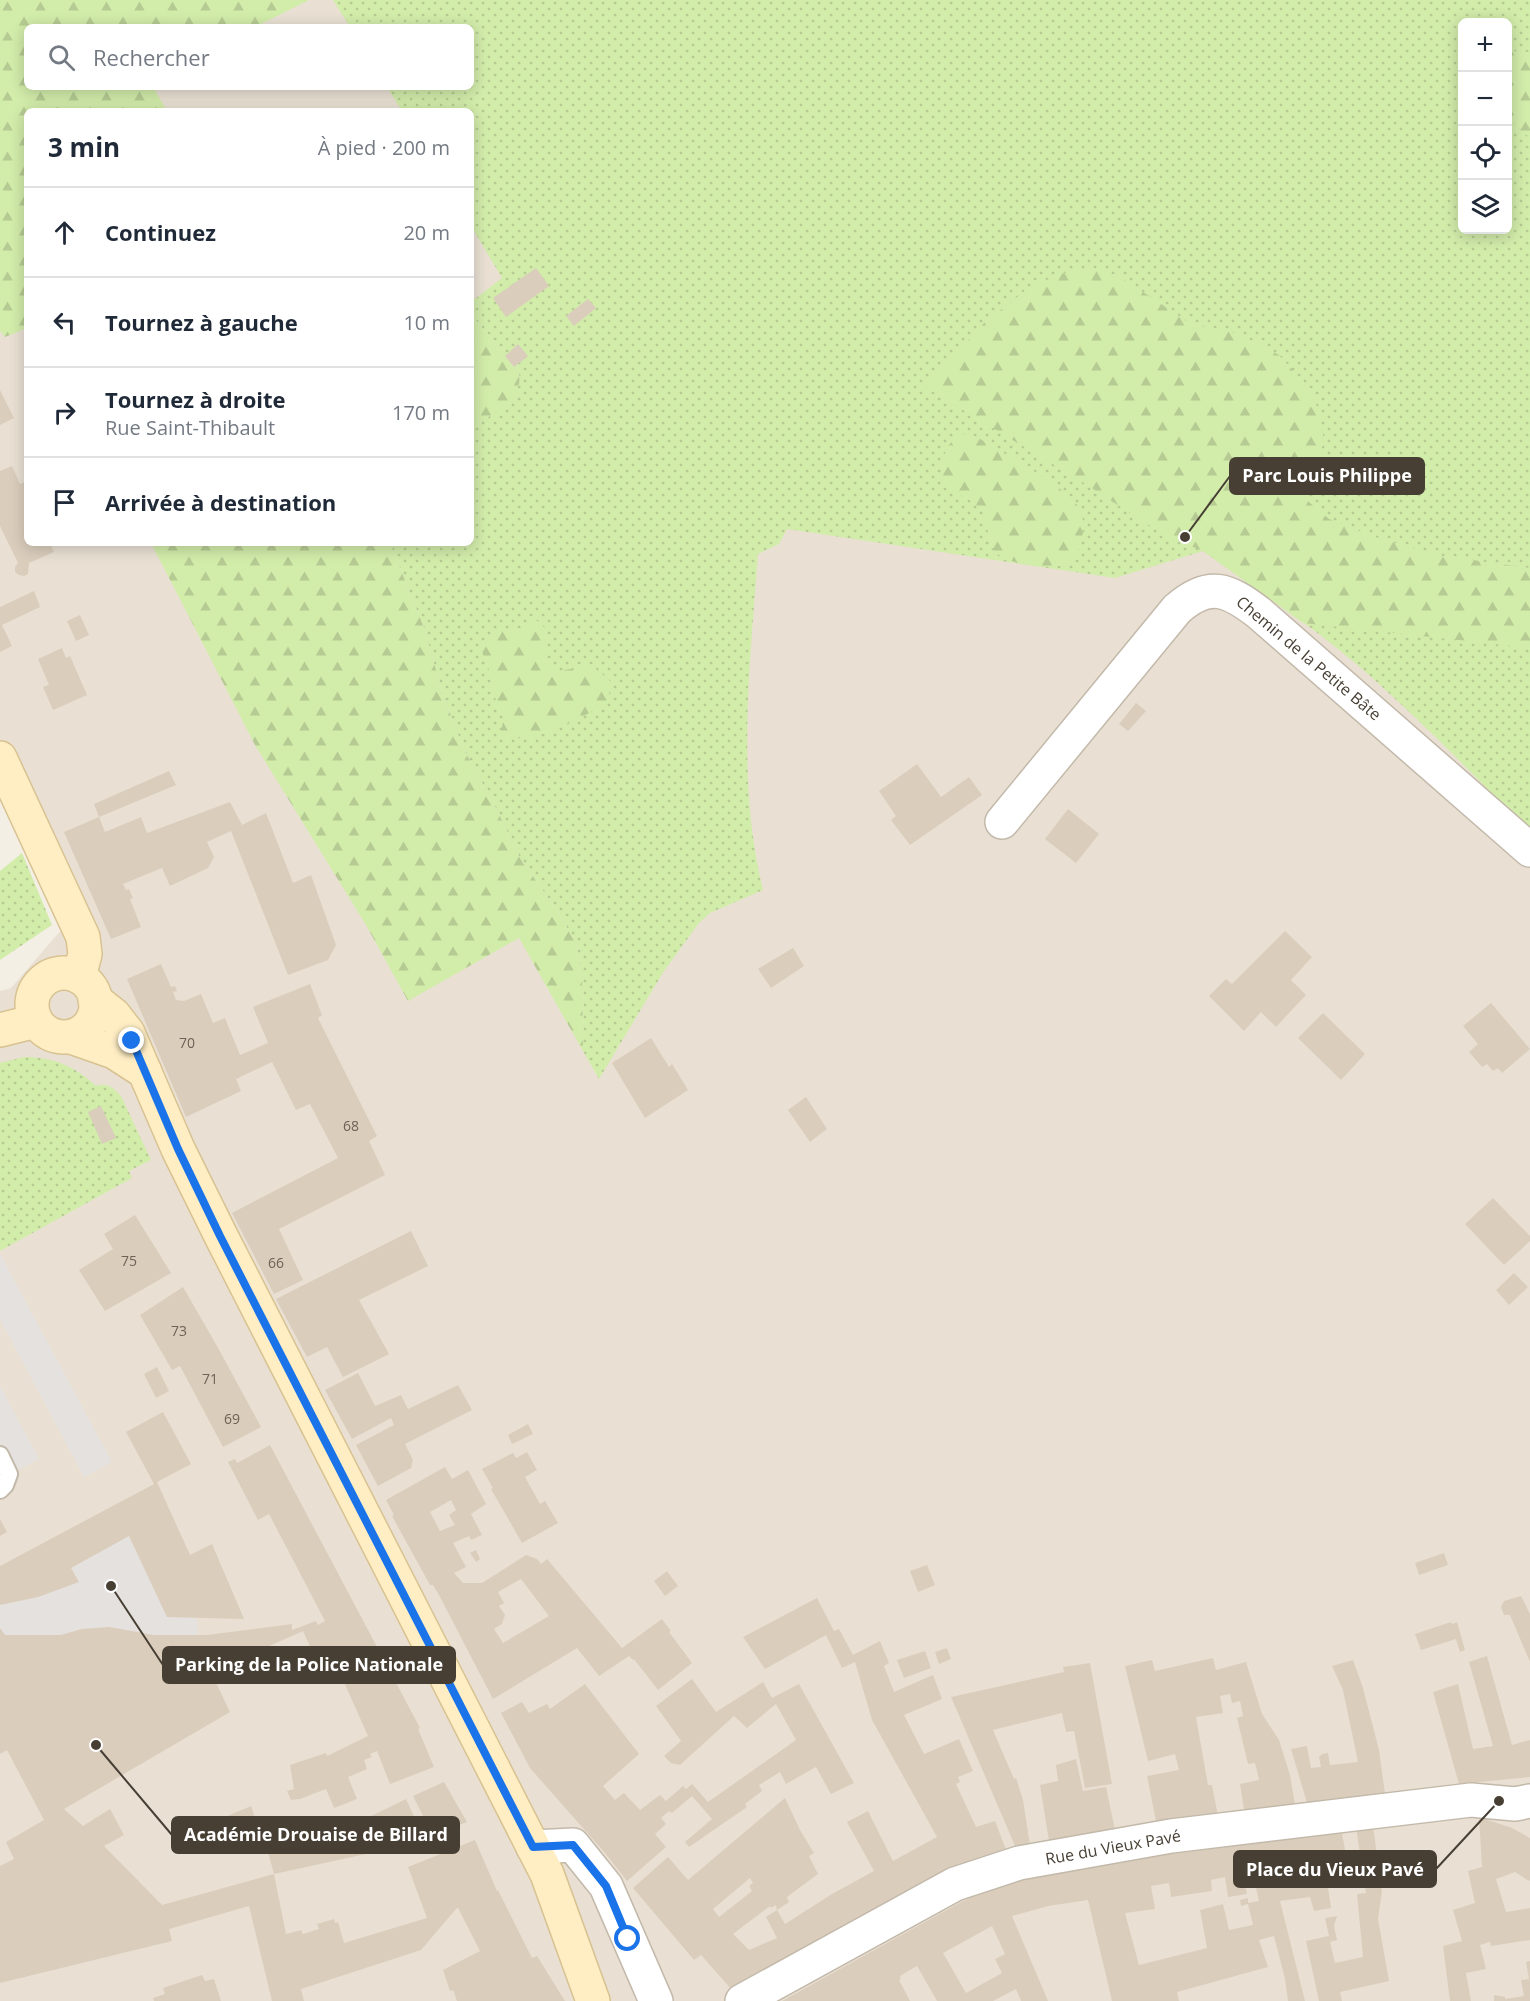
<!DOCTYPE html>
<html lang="fr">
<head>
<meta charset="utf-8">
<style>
  body { margin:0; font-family:"Open Sans",sans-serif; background:#f6f6f7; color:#1f2937 }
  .controls { position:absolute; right:18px; top:18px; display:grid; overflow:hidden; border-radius:9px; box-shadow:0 3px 15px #0003 }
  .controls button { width:54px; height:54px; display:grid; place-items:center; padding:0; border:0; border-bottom:2px solid #e0e1e3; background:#fff; color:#1f2937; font:30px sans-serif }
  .stop { position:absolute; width:18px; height:18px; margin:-14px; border:4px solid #1a73e8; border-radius:50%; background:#fff }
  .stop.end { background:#1a73e8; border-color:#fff; box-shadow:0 2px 6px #0008 }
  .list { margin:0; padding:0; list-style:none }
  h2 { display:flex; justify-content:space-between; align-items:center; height:78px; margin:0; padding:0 24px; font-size:26px }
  h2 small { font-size:20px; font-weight:400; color:#747a83 }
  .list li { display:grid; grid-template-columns:39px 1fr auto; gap:18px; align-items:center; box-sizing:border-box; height:90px; padding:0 24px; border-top:2px solid #e0e1e3 }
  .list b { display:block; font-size:22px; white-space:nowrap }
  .list p { margin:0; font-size:20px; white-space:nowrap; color:#747a83 }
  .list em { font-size:20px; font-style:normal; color:#747a83 }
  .icon { flex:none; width:33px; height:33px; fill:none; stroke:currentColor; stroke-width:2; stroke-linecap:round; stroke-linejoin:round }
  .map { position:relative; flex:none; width:1530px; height:2001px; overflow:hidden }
  .search { position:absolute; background:#fff; box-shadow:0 3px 15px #0003; left:24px; top:24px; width:450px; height:66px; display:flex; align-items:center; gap:15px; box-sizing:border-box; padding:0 21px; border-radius:9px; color:#747a83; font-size:22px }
  .panel { position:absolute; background:#fff; box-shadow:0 3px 15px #0003; left:24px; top:108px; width:450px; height:438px; border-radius:9px }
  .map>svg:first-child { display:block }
  .residential { fill:#e9e0d3; fill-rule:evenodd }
  .grass { fill:url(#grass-dots); fill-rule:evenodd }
  .forest { fill:url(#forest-firs) }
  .parking { fill:#e4e1de }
  .building { fill:#dacdbc; fill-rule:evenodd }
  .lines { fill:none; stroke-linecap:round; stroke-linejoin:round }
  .lane-casing { stroke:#c3b9aa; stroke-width:20 }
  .street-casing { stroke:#c3b9aa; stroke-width:36 }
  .secondary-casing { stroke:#d8c291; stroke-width:36 }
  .lane { stroke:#fff; stroke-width:16 }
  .street { stroke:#fff; stroke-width:33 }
  .secondary { stroke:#ffeec4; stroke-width:33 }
  .route { stroke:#1a73e8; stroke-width:8 }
  .labels { text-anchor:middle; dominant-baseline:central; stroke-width:6; stroke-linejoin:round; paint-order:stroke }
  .number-label { font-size:14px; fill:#6c6256 }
  .street-label { font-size:16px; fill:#473f34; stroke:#fff }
  .leader { fill:none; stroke:#473f34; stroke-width:2 }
  .callout-dot { fill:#473f34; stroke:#fff; stroke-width:2 }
  .callout { fill:#473f34; stroke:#473f34; stroke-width:2 }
  .callout-label { font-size:18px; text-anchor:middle; font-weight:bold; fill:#fff }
</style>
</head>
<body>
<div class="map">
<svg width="1530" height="2001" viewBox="0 0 1530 2001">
  <defs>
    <pattern id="grass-dots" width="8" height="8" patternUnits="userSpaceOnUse" patternTransform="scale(1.5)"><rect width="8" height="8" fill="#d2ecaa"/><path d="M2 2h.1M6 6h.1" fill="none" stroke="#b6cb93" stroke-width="1.8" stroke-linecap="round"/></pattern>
    <pattern id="forest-firs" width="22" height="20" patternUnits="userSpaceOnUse" patternTransform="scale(1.5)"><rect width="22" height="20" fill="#d2ecaa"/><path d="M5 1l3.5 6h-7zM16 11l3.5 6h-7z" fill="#b6cb93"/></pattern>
  </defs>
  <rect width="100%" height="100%" fill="#f4efe5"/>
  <path class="residential" d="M0 0H1530V2001H0V991L11 988 74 915 0 782ZM1462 22H1508V230H1462ZM27 27H471V87H27ZM27 111H471V543H27Z"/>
  <g class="grass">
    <path d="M333 0H1530V832C1478 779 1425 725 1369 675 1318 630 1259 591 1203 551L1115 578 787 529 779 544 758 554C750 666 736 779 763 890L710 913 699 923 664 971 599 1079 583 1051 582 974 576 943 558 912 520 858 496 808 464 750 443 695 424 628 390 543H471V429C487 417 524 396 519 374L471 314V302L502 278 471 226V111H402L387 87H471V27H350ZM1462 22H1508V230H1462Z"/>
    <path d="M22 853 52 925 0 960V871Z"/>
    <path d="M24 1057C53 1057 75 1066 96 1086 107 1082 114 1088 121 1096L151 1160 129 1171 132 1178 0 1251V1063Z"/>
  </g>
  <g class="forest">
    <path d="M0 0H309L255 27H27V87H153L167 111H27V328L5 337 0 331Z"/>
    <path d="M1508 51 1530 52V138L1508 118Z"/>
    <path d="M1095 269 1119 276 1191 324 1237 333 1279 355 1303 381 1320 412 1324 443 1313 465 1297 480 1303 497 1329 519 1375 537 1436 555 1530 568V648L1303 623 1203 551 1164 535 1084 483 925 387 985 322 1031 286 1072 270Z"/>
    <path d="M471 314 519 374C524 399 488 416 471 429Z"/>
    <path d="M963 434 977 437C999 451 1067 487 1078 506 1083 514 1084 523 1083 532 1078 565 1060 570 1030 565 1021 564 1013 562 1004 558 981 546 993 527 982 511 970 493 928 491 945 453 949 444 954 437 963 434Z"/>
    <path d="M151 543H390L424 628 443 695 464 750 496 808 520 858 558 912 576 943 582 974 583 1051 519 938 408 1001 366 925 255 745Z"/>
    <path d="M535 619 547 630V662L554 672 592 665 610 681 609 701C582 718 532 747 500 736L504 717 496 701 490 673 481 649 486 639 505 629 522 628Z"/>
  </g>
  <g class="parking">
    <path d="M0 1254 112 1462 84 1477 0 1319Z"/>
    <path d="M0 1386 39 1459 16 1471 0 1443Z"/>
    <path d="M129 1536 167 1617 197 1618 198 1635H154L109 1627 82 1629 61 1635H5L0 1629V1605L38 1597 78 1582 71 1568Z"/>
  </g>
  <g class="building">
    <path d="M536 268 549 286 506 317 493 298Z"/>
    <path d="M588 299 596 308 574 326 566 316Z"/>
    <path d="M518 344 528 356 514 367 505 356Z"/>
    <path d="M0 390 14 418 0 425Z"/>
    <path d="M12 466 20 484 27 481V543H50L54 552 29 563 28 574 24 576 19 575 15 572V567L18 563 0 526V471Z"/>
    <path d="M34 591 40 607 2 625 12 646 0 652V607Z"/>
    <path d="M80 615 89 635 76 641 67 621Z"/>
    <path d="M62 648 66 658 70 656 87 695 53 710 43 687 49 685 38 659Z"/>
    <path d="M1136 703 1146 711 1128 731 1119 724Z"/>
    <path d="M917 764 941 797 969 777 982 795 910 845 891 820 896 816 879 791Z"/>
    <path d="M169 771 176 785 99 817 105 832 141 817 147 833 230 802 242 825 266 813 293 883 311 875 336 945 328 960 288 975 231 831 207 842 214 857 208 868 170 886 162 868 123 884 126 890 129 889 133 898 130 899 141 927 111 939 64 832 99 817 94 804Z"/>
    <path d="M1068 809 1099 834 1076 863 1045 839Z"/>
    <path d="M1285 931 1312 957 1291 980 1306 995 1276 1027 1261 1012 1244 1031 1209 996 1226 979 1232 984Z"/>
    <path d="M793 948 804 966 771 988 758 969Z"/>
    <path d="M161 964 171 987 175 986 177 991 173 992 176 1000 184 1001 201 994 213 1023 225 1018 240 1055 268 1043 253 1007 310 984 322 1015 318 1018 377 1136 369 1141 385 1175 279 1229 303 1280 274 1294 232 1213 338 1158 310 1104 296 1110 272 1062 236 1079 241 1091 186 1117 127 979Z"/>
    <path d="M1491 1003 1530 1049 1502 1073 1498 1068 1493 1071 1487 1064 1482 1067 1469 1052 1478 1044 1463 1026Z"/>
    <path d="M1323 1013 1365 1054 1341 1080 1298 1038Z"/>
    <path d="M651 1038 669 1067 672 1064 688 1090 645 1118 612 1063Z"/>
    <path d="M806 1097 827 1129 810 1142 788 1110Z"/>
    <path d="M101 1106 116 1138 102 1144 88 1112Z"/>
    <path d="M1493 1198 1530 1236V1241L1504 1265 1465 1224Z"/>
    <path d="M135 1215 171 1273 105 1311 79 1270 113 1249 104 1234Z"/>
    <path d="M411 1231 428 1266 359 1300 389 1354 343 1377 327 1347 307 1357 276 1299Z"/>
    <path d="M1514 1273 1528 1287 1509 1305 1496 1290Z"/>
    <path d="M183 1287 217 1346 261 1427 223 1447 180 1366 172 1370 140 1315Z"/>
    <path d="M157 1367 169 1391 156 1398 144 1374Z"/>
    <path d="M358 1373 375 1406 401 1395 408 1409 458 1385 472 1410 405 1444 413 1460 411 1468 378 1486 356 1445 394 1425 391 1418 352 1439 325 1390Z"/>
    <path d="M163 1412 191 1464 157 1482 190 1555 212 1544 244 1619 167 1617 129 1536 71 1568 79 1582 38 1597 0 1605V1566L154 1484 126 1432Z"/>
    <path d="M528 1424 533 1434 512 1444 508 1435Z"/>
    <path d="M270 1445 420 1728 418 1729 434 1767 390 1784 377 1751 370 1754 372 1757 364 1760 367 1769 348 1777 357 1799 334 1808 326 1789 300 1799 291 1800 287 1791 294 1789 290 1765 326 1753 327 1756 368 1736 343 1680 354 1674 346 1660 321 1671 303 1631 211 1672 230 1712 64 1809 83 1826 110 1809 124 1835 104 1846 162 1905 274 1874 286 1934 301 1930 303 1934 319 1929 317 1924 334 1919 335 1923 338 1922 344 1943 427 1918 408 1867 475 1840 497 1891 498 1890 532 1958 537 1956 565 2001H457L453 1990 450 1991 443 1970 480 1951 458 1908 456 1909 421 1950 301 1989 304 2001H272L249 1906 169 1929 172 1941 0 1983V1866L14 1859 6 1842 44 1820 7 1750 0 1754V1628L5 1635H61L82 1629 109 1627 154 1635H207L292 1624V1630L316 1621 318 1625 325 1621 269 1514 258 1520 228 1462 235 1459 237 1463Z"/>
    <path d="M527 1452 537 1470 525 1477 540 1504 545 1501 558 1523 522 1543 491 1489 493 1488 482 1469 513 1453 516 1458Z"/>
    <path d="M445 1467 452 1479 468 1470 486 1504 471 1514 482 1535 471 1540 469 1536 453 1543 466 1567 454 1573 463 1583H482L526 1555 537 1559 541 1564 547 1559 622 1648 662 1619 671 1631 669 1632 692 1663 658 1690 634 1659 633 1660 629 1656 599 1676 577 1648 493 1699 440 1597 433 1585H430L392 1516 394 1515 386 1500ZM451 1500 456 1510 449 1515 455 1525 440 1531 430 1512ZM521 1579 549 1616 503 1643 494 1629 502 1624 505 1615 499 1606 504 1603 498 1592Z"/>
    <path d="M0 1519 7 1532 0 1536Z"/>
    <path d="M476 1550 480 1559 476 1562 470 1553Z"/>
    <path d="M1444 1553 1448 1565 1419 1575 1415 1563Z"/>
    <path d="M927 1565 935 1585 918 1592 910 1571Z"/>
    <path d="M667 1571 678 1586 665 1596 654 1581Z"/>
    <path d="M1521 1596 1530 1614V1662L1510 1615H1504L1501 1607 1504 1601Z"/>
    <path d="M817 1598 834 1631 839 1629 853 1655 880 1641 889 1663 884 1666 894 1692 933 1675 942 1699 904 1715 924 1754 959 1739 973 1771 958 1777 960 1782 956 1784 976 1827 995 1821 1007 1852 732 1990 701 1955 694 1960 633 1888 668 1857 688 1880 785 1798 800 1830 814 1853 809 1856 818 1874 787 1897 789 1902 777 1910 785 1924 832 1894 874 1871 847 1822 868 1811 893 1861 937 1837 872 1720 855 1662 842 1668 826 1635 765 1669 743 1637ZM750 1878 753 1883 749 1886 752 1891 719 1917 713 1909ZM776 1905 777 1910 766 1917 777 1938 749 1950 733 1934 770 1906 771 1908Z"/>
    <path d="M1451 1622 1452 1624 1457 1622 1465 1650 1460 1652 1456 1639 1421 1650 1415 1634Z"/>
    <path d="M947 1648 951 1659 939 1664 935 1652Z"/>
    <path d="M925 1651 931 1668 904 1678 897 1660Z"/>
    <path d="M1487 1656 1512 1745 1530 1740V1777L1459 1784 1433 1692 1458 1684 1473 1749 1493 1746 1469 1662Z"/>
    <path d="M1213 1658 1216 1670 1246 1662 1262 1714 1279 1740 1290 1775 1295 1804 1244 1810 1240 1784 1259 1780 1255 1763 1248 1764 1237 1718 1243 1716 1240 1701 1232 1703 1230 1694 1220 1696 1223 1713 1196 1717 1208 1785H1212L1218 1816 1157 1826 1147 1776 1179 1770 1175 1754 1148 1761 1125 1666 1152 1660 1155 1671Z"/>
    <path d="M1353 1660 1363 1688 1379 1750 1385 1794 1307 1803 1291 1749 1307 1746 1311 1768 1321 1767 1319 1757 1322 1754 1328 1753 1330 1765 1358 1762 1343 1690 1332 1666Z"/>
    <path d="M1090 1663 1112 1784 1085 1788 1074 1731 1066 1732 1062 1713 993 1730 1014 1779 1016 1778 1023 1800 1030 1845 1016 1848 951 1697 1064 1672 1063 1667Z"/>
    <path d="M692 1679 716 1712 763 1682 772 1698 799 1684 854 1783 831 1794 816 1767 786 1784 780 1772 759 1785 762 1791 745 1804 747 1807 689 1847 685 1842 712 1819 692 1796 672 1813 669 1811 661 1818 666 1824 655 1834 666 1847 627 1881 605 1853 530 1768 501 1713 522 1702 529 1713 547 1704 550 1709 585 1684 639 1754 603 1786 615 1800 624 1793 640 1810 660 1795 666 1801 683 1786 686 1789 692 1784 708 1802 796 1740 776 1704 747 1728 734 1716 680 1765 671 1763 664 1756 681 1741 656 1706Z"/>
    <path d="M1076 1759 1083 1791 1106 1787 1115 1830 1049 1841 1040 1785 1058 1781 1056 1765Z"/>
    <path d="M444 1782 467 1822 412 1844 274 1874 266 1845 363 1820 406 1799 416 1821 424 1818 413 1796Z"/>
    <path d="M251 1806 256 1821 230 1831 225 1817Z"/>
    <path d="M1479 1817 1512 1828 1530 1838V1880L1529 1881 1515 1872 1496 1879 1506 1912 1530 1908V1940L1491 1946 1490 1942 1480 1945 1486 1969 1466 1973 1471 2001H1450L1443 1946 1462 1941 1453 1910 1475 1903 1468 1871 1482 1867Z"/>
    <path d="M1373 1826 1382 1891 1378 1919 1389 1981 1340 1992 1342 2001H1319L1306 1941 1329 1936 1325 1918 1337 1916 1334 1926 1337 1940 1330 1942 1335 1963 1363 1957 1357 1894 1366 1893 1356 1827Z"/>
    <path d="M1341 1828 1346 1855 1344 1863 1325 1867 1331 1908 1314 1911 1310 1897 1280 1901 1305 2001H1288L1285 1979 1274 1936 1259 1940 1268 1967 1177 1992 1179 2001H1112L1088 1900 1048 1906 1012 1916 1048 2001H1021L1016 1989 993 2001H937L917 1966 900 1976 901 1979 899 1980 910 2001H782L972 1896 999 1884 1102 1863ZM1252 1870 1259 1901 1248 1903V1898L1240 1900 1241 1906 1248 1904 1253 1925 1229 1930 1223 1904 1200 1910 1207 1948 1139 1965 1125 1913 1155 1909 1151 1886 1169 1883 1171 1897 1212 1891 1211 1880 1225 1877 1228 1897 1247 1894 1242 1872ZM992 1926 1005 1954 995 1959 1002 1973 966 1993 943 1953Z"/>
    <path d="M1530 1961V2001H1494V1995L1505 1997V1999L1524 1996 1521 1980 1529 1979 1526 1962Z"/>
    <path d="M202 1975 205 1981 214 1979 221 2001H154L153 1998 165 1994 163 1988Z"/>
  </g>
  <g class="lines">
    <defs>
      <path id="lane" d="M0 1455 9 1474 5 1485 0 1490"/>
      <g id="street">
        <path d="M1002 822 1177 609C1209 581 1228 589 1259 613L1530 850"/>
        <path d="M533 1847 573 1845 606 1886 656 2001"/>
        <path d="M742 2001 955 1884 1019 1863 1171 1836 1471 1800 1515 1804 1530 1801"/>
      </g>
      <g id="secondary">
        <path d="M0 758 83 937 85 954 79 977"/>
        <circle cx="64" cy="1005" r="32"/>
        <path d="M95 1000 114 1015 128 1033 178 1149 221 1236 547 1874 593 2001"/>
        <path d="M0 1030 36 1021"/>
        <path d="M71 1037 114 1052 145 1072"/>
      </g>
    </defs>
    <use href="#lane" class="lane-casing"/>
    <use href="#street" class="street-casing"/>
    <use href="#secondary" class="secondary-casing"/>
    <use href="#lane" class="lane"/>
    <use href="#street" class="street"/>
    <use href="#secondary" class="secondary"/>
  </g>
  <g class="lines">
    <path class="route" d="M132 1041 178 1149 220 1236 533 1847 573 1845 606 1886 628 1939"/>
  </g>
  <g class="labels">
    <g class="number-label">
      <text x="187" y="1042">70</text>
      <text x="351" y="1125">68</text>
      <text x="129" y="1260">75</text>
      <text x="276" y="1262">66</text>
      <text x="179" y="1330">73</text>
      <text x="210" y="1378">71</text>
      <text x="232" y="1418">69</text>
    </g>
    <g class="street-label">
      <text transform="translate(1309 658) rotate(40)">Chemin de la Petite Bâte</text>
      <text transform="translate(1113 1847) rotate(-10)">Rue du Vieux Pavé</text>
    </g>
  </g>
  <path class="leader" d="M1185 537L1230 476M111 1586L163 1665M96 1745L172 1835M1499 1801L1436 1869"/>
  <g class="callout-dot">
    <circle cx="1185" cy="537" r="6"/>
    <circle cx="111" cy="1586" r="6"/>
    <circle cx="96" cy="1745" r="6"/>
    <circle cx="1499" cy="1801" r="6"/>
  </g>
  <g class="callout">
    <rect x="1230" y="458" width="194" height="36" rx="6"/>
    <rect x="163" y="1647" width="292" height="36" rx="6"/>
    <rect x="172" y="1817" width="287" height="36" rx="6"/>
    <rect x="1234" y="1851" width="202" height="36" rx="6"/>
  </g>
  <g class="callout-label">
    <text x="1327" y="482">Parc Louis Philippe</text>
    <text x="309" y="1671">Parking de la Police Nationale</text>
    <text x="316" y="1841">Académie Drouaise de Billard</text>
    <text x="1335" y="1876">Place du Vieux Pavé</text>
  </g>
</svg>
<div class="controls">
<button>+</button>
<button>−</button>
<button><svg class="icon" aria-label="locate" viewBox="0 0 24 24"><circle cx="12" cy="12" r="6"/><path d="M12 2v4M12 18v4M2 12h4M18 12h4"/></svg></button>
<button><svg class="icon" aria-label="layers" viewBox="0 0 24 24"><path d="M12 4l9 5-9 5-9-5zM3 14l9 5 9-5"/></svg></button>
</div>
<div class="stop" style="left:628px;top:1939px"></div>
<div class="stop end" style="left:132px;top:1041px"></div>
<div class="search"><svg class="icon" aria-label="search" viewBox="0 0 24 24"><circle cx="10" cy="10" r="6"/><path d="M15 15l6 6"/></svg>Rechercher</div>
<section class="panel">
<h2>3 min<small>À pied · 200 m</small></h2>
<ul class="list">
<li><svg class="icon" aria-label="ahead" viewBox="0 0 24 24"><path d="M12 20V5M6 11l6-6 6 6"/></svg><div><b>Continuez</b></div><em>20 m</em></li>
<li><svg class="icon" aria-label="left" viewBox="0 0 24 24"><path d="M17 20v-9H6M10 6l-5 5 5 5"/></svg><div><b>Tournez à gauche</b></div><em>10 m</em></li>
<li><svg class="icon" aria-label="right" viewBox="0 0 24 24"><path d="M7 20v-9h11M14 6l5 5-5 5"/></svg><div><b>Tournez à droite</b><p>Rue Saint-Thibault</p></div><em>170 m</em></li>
<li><svg class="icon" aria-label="arrive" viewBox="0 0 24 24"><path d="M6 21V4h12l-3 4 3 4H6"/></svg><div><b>Arrivée à destination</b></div></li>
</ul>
</section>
</div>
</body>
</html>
